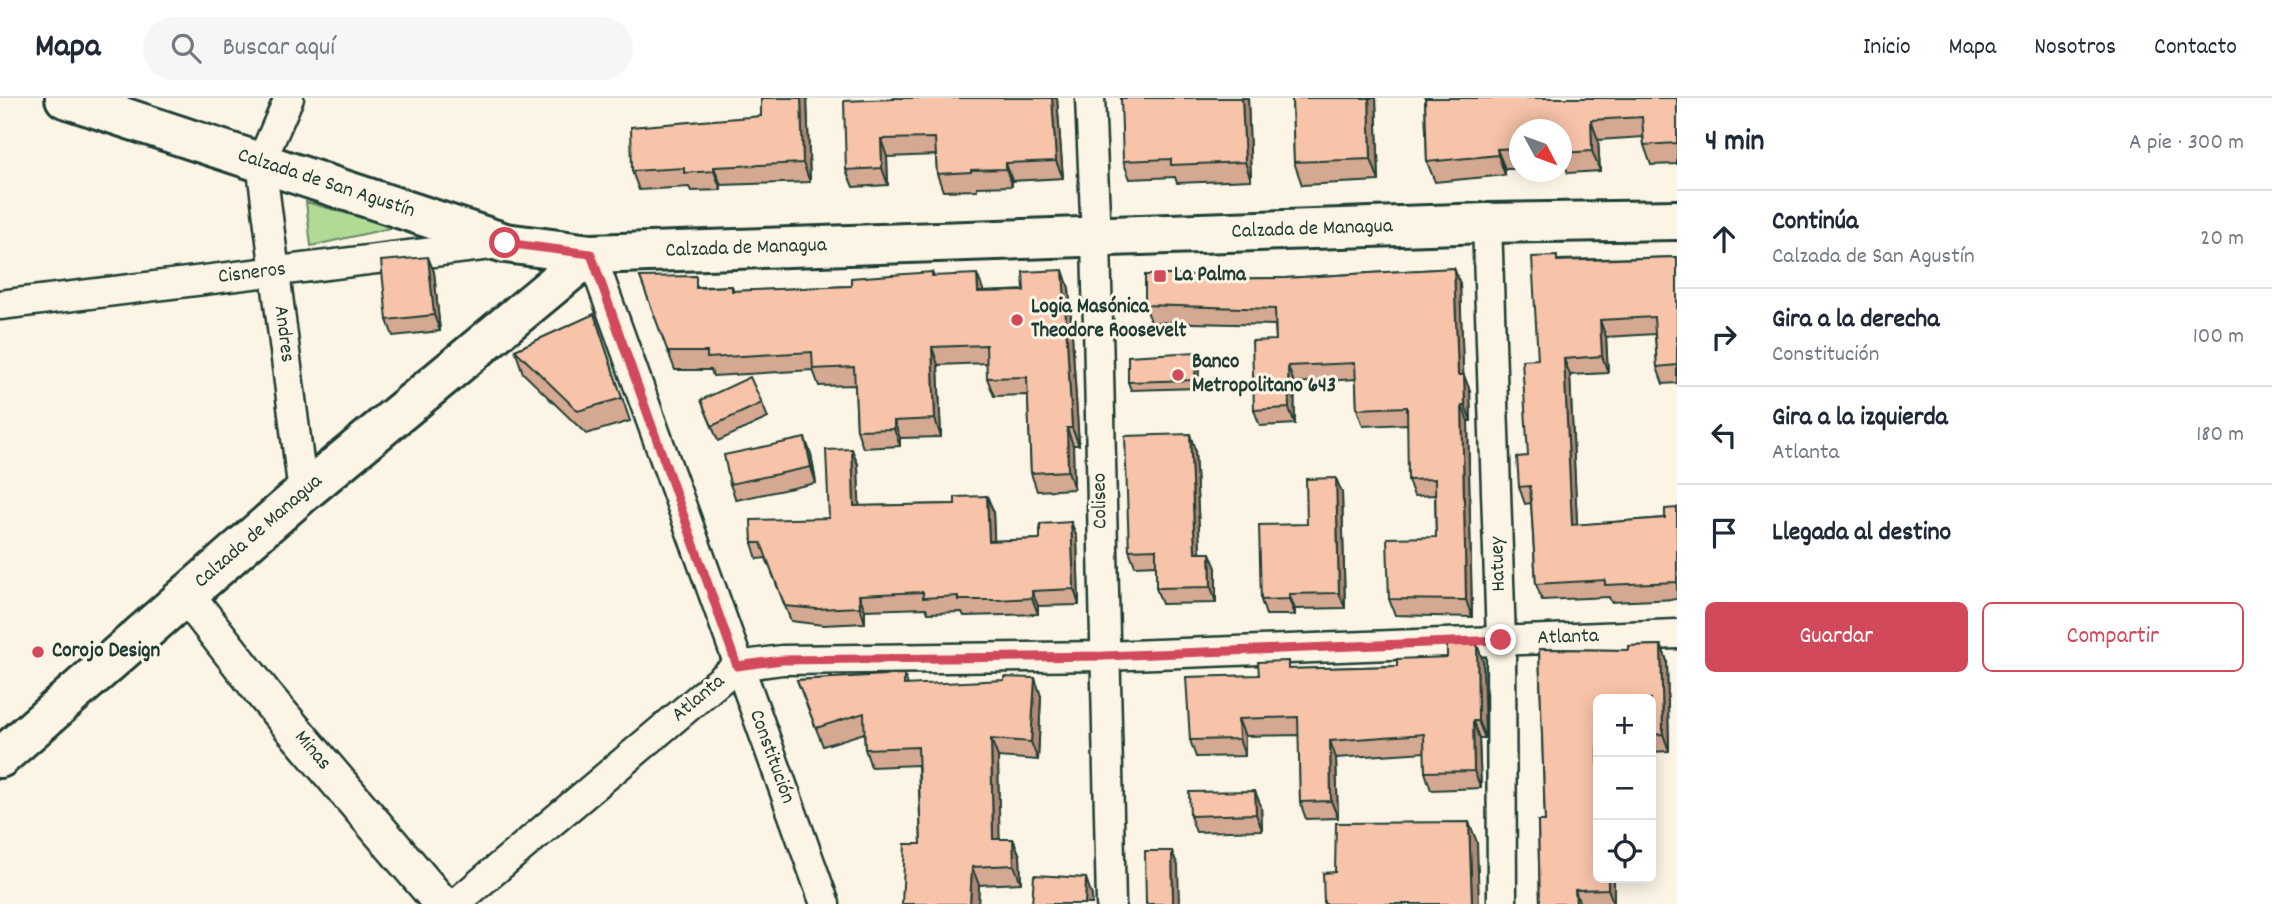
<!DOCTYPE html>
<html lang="es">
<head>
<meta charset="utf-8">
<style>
  body { margin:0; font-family:Dekko,sans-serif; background:#f6f6f7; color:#1f2937 }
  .controls { position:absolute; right:21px; bottom:21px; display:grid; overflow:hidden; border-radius:10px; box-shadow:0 4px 18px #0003 }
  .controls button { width:63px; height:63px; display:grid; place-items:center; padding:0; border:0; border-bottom:2px solid #e0e1e3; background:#fff; color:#1f2937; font:35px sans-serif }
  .compass { position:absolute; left:1509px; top:21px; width:63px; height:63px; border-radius:50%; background:#fff; box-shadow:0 4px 18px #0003; rotate:131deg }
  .stop { position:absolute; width:21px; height:21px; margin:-16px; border:5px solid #d1495b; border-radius:50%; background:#fff }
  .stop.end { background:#d1495b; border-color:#fff; box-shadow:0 2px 7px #0008 }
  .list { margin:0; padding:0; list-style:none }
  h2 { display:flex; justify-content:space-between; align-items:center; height:91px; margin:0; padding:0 28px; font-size:30px }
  h2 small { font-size:23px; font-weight:400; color:#747a83 }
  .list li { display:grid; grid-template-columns:46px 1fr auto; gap:21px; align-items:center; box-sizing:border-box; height:98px; padding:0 28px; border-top:2px solid #e0e1e3 }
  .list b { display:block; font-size:26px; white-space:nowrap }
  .list p { margin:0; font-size:23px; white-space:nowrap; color:#747a83 }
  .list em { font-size:23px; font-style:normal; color:#747a83 }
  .actions { display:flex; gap:14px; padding:21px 28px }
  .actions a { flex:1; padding:16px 0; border:2px solid #d1495b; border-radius:10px; text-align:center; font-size:24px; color:#d1495b }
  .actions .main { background:#d1495b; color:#fff }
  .icon { flex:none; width:38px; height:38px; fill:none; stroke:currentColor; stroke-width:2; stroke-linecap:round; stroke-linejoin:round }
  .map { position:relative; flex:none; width:1677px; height:806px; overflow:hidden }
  header { display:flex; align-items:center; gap:42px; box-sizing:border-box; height:98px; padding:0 35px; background:#fff; border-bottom:2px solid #e0e1e3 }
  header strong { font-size:33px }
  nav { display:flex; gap:38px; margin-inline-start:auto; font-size:24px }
  .search { width:490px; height:63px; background:#f6f6f7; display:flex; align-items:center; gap:18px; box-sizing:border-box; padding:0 24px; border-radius:38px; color:#747a83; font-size:26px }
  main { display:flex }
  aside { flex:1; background:#fff }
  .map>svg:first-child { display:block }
  .grass { fill:#b1da97; stroke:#688c66; stroke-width:2 }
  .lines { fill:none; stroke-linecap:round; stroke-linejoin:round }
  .minor-casing { stroke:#1f3d34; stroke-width:33 }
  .tertiary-casing { stroke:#1f3d34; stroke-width:40 }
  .secondary-casing { stroke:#1f3d34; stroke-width:44 }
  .primary-casing { stroke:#1f3d34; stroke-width:44 }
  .minor { stroke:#fcf5e5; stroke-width:28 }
  .tertiary { stroke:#fcf5e5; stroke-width:35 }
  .secondary { stroke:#fcf5e5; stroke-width:38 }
  .primary { stroke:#fcf5e5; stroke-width:38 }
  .wall { fill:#d5a991; stroke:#1f3d34; stroke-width:2 }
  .shaded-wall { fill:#ae8976; stroke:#1f3d34; stroke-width:2 }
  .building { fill:#f8c4a9; stroke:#1f3d34; stroke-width:2 }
  .route { stroke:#d1495b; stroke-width:9 }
  .poi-dot { fill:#d1495b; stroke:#fcf5e5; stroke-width:2.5 }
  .labels { text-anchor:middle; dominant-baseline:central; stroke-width:6; stroke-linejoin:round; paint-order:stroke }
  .street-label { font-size:21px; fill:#1f3d34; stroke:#fcf5e5 }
  .poi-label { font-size:21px; font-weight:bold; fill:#1f3d34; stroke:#fcf5e5; text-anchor:start }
</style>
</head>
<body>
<header>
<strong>Mapa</strong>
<div class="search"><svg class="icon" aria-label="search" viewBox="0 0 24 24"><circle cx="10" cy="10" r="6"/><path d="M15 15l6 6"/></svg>Buscar aquí</div>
<nav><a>Inicio</a><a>Mapa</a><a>Nosotros</a><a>Contacto</a></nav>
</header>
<main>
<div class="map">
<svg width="1677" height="806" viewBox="0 0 1677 806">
  <rect width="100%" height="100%" fill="#fcf5e5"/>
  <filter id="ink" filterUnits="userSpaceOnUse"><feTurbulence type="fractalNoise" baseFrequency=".0143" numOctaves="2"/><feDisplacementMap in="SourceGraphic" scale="14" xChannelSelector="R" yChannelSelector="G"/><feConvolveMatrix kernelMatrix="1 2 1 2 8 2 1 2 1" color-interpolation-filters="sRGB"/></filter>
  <g filter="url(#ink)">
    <path class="grass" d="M306 104 395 129 311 148Z"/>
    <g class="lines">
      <defs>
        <g id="minor">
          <path d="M289 0 261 64 303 395"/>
          <path d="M1090 0 1096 140 1111 806"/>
          <path d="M1487 125 1501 542 1502 806"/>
          <path d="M591 156 825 806"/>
          <path d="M0 207 499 146"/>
          <path d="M455 806 737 568 782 562 1104 558 1677 536"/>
        </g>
        <path id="tertiary" d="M187 498 266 599 442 806"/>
        <path id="secondary" d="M65 0 505 145 591 156"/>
        <path id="primary" d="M0 660 303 395 591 156 1487 125 1677 122"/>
      </defs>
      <use href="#minor" class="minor-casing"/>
      <use href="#tertiary" class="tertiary-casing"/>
      <use href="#secondary" class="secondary-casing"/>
      <use href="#primary" class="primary-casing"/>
      <use href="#minor" class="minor"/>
      <use href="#tertiary" class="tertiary"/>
      <use href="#secondary" class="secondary"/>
      <use href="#primary" class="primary"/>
    </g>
    <g class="wall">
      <path d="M807 0 810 84 721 87V92L691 93 689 89 639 92 632 73Z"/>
      <path d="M894 0H1057L1063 80 1012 83V88L977 89V92L943 93 937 76 936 57 887 59 888 87 853 89 846 72Z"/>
      <path d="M1248 0 1251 82 1177 85 1175 79 1130 81 1123 63Z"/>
      <path d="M1292 0H1376L1379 83 1302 87 1294 64Z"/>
      <path d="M1425 0H1677V66L1651 67 1644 47 1643 39 1598 42 1600 73 1568 75 1566 70H1562V32H1520V71H1505V77L1435 84 1427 64Z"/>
      <path d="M1677 159V285L1663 286 1657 269 1655 236 1606 239 1608 275 1570 277 1577 427 1665 420 1677 410V501L1611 504 1609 499 1542 502 1536 486 1531 405 1525 406 1519 389 1528 358 1538 261 1559 162Z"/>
      <path d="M1454 170 1460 186 1463 277 1470 293 1471 323H1468L1472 519 1395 517 1389 501 1436 439 1435 397 1414 398 1408 382V326L1363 328 1357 311 1356 281 1294 285 1295 326 1260 328 1254 312 1276 242 1275 227 1151 224 1145 207 1199 177 1201 181 1285 180Z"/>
      <path d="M434 174 440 233 393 238 387 222Z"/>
      <path d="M932 174 934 178 984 194 1069 190 1079 347H1073L1074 391 1037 393 1031 375 1028 297 994 298 987 280V265L938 267 941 339 900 340V348L863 350 857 332 855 287 819 288 813 272 713 278 711 272H675L640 179 700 189 732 188 734 193 851 188Z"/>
      <path d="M594 216 630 323 586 336 523 275 515 252Z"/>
      <path d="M1196 254 1199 262 1198 290 1131 292 1128 284Z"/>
      <path d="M701 302 762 305 768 320 718 343Z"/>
      <path d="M1195 352 1200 455 1216 470V505L1162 506 1156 490V467L1135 468 1129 452Z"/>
      <path d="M811 356 816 385 736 402 730 386Z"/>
      <path d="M858 367 859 408 955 406 987 398 993 413 994 443 1040 441 1071 424 1077 440 1079 507 1038 508V516L1005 517 964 518 962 514 928 515 926 510 865 512V525L823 527 791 523 766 460 757 461 752 445 829 420Z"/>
      <path d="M1342 395 1345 510 1295 511V517H1266L1261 502 1307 426Z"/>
      <path d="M1661 547 1667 563 1669 653 1651 654V601H1598V780H1614V806H1540L1538 723H1545L1539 551 1629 552V548Z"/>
      <path d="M1483 563 1485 640H1479L1481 690 1431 692 1425 674V654L1336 660 1338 720 1306 721 1300 704 1299 637 1245 638V658L1196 659 1190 642 1291 571 1397 568Z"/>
      <path d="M904 576 908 587 1041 598 1038 662 998 659 999 741H1013L1020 758 1021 785 979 787 978 806H902L921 746 918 667 871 669 865 651 864 635 823 648 797 582Z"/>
      <path d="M1261 708 1262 732 1196 734 1190 718Z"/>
    </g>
    <g class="shaded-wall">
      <path d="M801 0H807L810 84 803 65Z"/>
      <path d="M1052 0H1057L1063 80 1056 63Z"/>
      <path d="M1242 0H1248L1251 82 1245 64Z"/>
      <path d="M1369 0H1376L1379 83 1371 61Z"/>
      <path d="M1591 22 1598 42 1600 73 1592 53Z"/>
      <path d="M881 41 887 59 888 87 882 70Z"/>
      <path d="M1497 51 1505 71V77L1498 57Z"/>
      <path d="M1006 65 1012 83V88L1006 71Z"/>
      <path d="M714 69 721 87V92L714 73Z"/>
      <path d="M428 159 434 174 440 233 434 217Z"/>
      <path d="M1454 170 1460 186 1464 293 1458 277Z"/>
      <path d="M1063 172 1069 190 1079 347 1072 330Z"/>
      <path d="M977 176 984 194H978Z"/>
      <path d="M1600 222 1606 239 1608 275 1602 258Z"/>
      <path d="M932 249 938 267 941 339 935 321Z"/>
      <path d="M1196 254 1199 262 1198 290 1195 282Z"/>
      <path d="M1564 261 1570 277 1578 444 1572 427Z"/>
      <path d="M1288 268 1294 285 1295 326 1289 310Z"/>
      <path d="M1464 277 1470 293 1471 323 1465 307Z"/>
      <path d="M1462 307 1468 323 1472 519 1466 502Z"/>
      <path d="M894 323 900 340V348L894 331Z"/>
      <path d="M1067 330 1073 347 1074 391 1068 373Z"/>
      <path d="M1190 336 1195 352 1201 470 1195 455Z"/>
      <path d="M805 340 811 356 816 385 811 369Z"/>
      <path d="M852 351 858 367 860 424 854 408Z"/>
      <path d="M1336 380 1342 395 1345 510 1339 495Z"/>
      <path d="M987 398 993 413 995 459 989 443Z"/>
      <path d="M1071 424 1077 440 1079 507 1074 491Z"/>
      <path d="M1210 455 1216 470V505L1211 489Z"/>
      <path d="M1032 493 1038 508V516L1032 500Z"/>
      <path d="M1289 496 1295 511V517L1289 501Z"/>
      <path d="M859 497 865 512V525L860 509Z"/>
      <path d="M1477 546 1483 563 1485 640 1478 623Z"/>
      <path d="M1661 547 1667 563 1669 653 1663 636Z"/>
      <path d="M1035 580 1041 598 1038 662 1031 644Z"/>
      <path d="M1238 621 1245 638V658L1239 641Z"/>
      <path d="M1473 623 1479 640 1481 690 1474 673Z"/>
      <path d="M991 641 998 659 1000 759 993 741Z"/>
      <path d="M1330 643 1336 660 1338 720 1331 703Z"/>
      <path d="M1255 693 1261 708 1262 732 1256 716Z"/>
      <path d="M1469 724 1477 744 1479 806H1472Z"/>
      <path d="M1013 741 1020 758 1021 785 1014 767Z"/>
      <path d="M1172 753 1178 768 1179 806H1173Z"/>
      <path d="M972 769 979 787 978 806H970Z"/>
      <path d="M1086 780 1092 798V806H1085Z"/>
      <path d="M1608 780H1614V806L1608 791Z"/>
      <path d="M1575 792 1580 806H1576Z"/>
    </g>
    <g class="building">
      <path d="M761 0H801L803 65 714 69V73L684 75V70L632 73 631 29 761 18Z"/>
      <path d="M894 0H1052L1056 63 1006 65V71L971 72V74L937 76 935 40 881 41 882 70 846 72 844 3 894 1Z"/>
      <path d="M1121 0H1242L1245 64 1171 67V61L1123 63Z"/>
      <path d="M1292 0H1369L1371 61 1294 64Z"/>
      <path d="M1425 0H1677V45L1644 47 1642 19 1591 22 1592 53 1562 55V32H1520V50L1497 51 1498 57 1427 64Z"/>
      <path d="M1557 158V163L1677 159V267L1657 269 1654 219 1600 222 1602 258 1564 261 1572 427 1665 420V411L1677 410V484L1605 487V482L1536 486 1530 388 1519 389 1517 359 1528 358 1522 262 1538 261 1532 159Z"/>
      <path d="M428 159 434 217 387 222 381 163Z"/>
      <path d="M1454 170 1458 277H1464L1465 307H1462L1466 502 1389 501 1387 440 1436 439 1435 381 1408 382 1407 309 1357 311 1355 265 1288 268 1289 310 1254 312 1252 243 1276 242 1275 211 1145 207V177H1199V181L1285 180Z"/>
      <path d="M1063 172 1072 330H1067L1068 373 1031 375 1027 279 987 280 986 247 932 249 935 321 894 323V331L857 332 854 269 813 271 812 254 707 260V254H668L640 179 696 178V190L732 188V193L851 188V180L932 174V178L977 176 978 194 1024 193 1023 174Z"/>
      <path d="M594 216 622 300 578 313 515 252Z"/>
      <path d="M1196 254 1195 282 1128 284V258Z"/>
      <path d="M750 279 762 305 712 328 701 302Z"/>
      <path d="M1190 336 1195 455H1210L1211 489 1156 490V451L1129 452 1125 338Z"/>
      <path d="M805 340 811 369 730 386 724 357Z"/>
      <path d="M852 351 854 408 955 406V399L987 398 989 443 1040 441V426L1071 424 1074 491 1032 493V500L999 502H958V498L923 500V494L859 497 860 509 817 511 785 508 761 445H752L751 422 829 420 826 352Z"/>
      <path d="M1336 380 1339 495 1289 496V501L1261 502 1259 427 1307 426 1306 381Z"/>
      <path d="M1447 546H1477L1478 623H1473L1474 673 1425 674 1424 636 1330 643 1331 703 1300 704 1298 619 1238 621 1239 641 1190 642 1186 579 1259 577 1258 564 1288 563V571L1397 568V561L1447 559Z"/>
      <path d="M1661 547 1663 636 1651 637V601H1598V780H1608V791L1575 792 1576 806H1540L1538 723H1545L1539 551 1629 552V548Z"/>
      <path d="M904 576V587L1004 582V579L1035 580 1031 644 991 641 993 741H1013L1014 767 972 769 970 806H902L905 746H921L918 649 865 651 864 615 816 630 797 582Z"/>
      <path d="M1255 693 1256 716 1190 718 1189 694Z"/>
      <path d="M1469 724 1472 806H1324L1323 775 1335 774 1336 725Z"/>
      <path d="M1145 753H1172L1173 806H1146Z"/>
      <path d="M1034 777 1086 780 1085 806H1032Z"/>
    </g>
  </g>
  <g class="lines" filter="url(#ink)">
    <path class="route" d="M505 145 591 156 737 568 782 562 1104 558 1501 542"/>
  </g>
  <g class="poi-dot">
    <rect x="1153" y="171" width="14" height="14" rx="3.5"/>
    <circle cx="1017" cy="222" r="7"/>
    <circle cx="1178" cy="277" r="7"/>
    <circle cx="38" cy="554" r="7"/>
  </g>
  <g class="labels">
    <g class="street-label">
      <text transform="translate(326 86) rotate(18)">Calzada de San Agustín</text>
      <text transform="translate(1312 132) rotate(-2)">Calzada de Managua</text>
      <text transform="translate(746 151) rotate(-2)">Calzada de Managua</text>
      <text transform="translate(252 176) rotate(-7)">Cisneros</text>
      <text transform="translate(283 236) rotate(83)">Andres</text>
      <text transform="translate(1101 403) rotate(-91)">Coliseo</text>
      <text transform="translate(259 434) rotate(-41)">Calzada de Managua</text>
      <text transform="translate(1499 466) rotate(-92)">Hatuey</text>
      <text transform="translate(1568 540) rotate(-2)">Atlanta</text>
      <text transform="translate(699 601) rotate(-40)">Atlanta</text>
      <text transform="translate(312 653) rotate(50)">Minas</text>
      <text transform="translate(771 659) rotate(70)">Constitución</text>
    </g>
    <g class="poi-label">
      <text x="1174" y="178">La Palma</text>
      <text x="1031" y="210">Logia Masónica<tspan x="1031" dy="24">Theodore Roosevelt</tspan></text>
      <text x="1192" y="265">Banco<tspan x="1192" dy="24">Metropolitano 643</tspan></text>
      <text x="52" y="554">Corojo Design</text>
    </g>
  </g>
</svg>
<div class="controls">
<button>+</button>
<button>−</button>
<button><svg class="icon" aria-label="locate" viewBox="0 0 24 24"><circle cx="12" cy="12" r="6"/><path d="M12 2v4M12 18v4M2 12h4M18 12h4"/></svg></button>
</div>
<svg class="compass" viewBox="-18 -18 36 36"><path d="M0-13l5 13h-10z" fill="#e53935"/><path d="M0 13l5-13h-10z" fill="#747a83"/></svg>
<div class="stop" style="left:505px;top:145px"></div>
<div class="stop end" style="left:1501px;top:542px"></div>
</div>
<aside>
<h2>4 min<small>A pie · 300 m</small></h2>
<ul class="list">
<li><svg class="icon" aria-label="ahead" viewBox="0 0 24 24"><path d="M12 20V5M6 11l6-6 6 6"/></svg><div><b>Continúa</b><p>Calzada de San Agustín</p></div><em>20 m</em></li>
<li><svg class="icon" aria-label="right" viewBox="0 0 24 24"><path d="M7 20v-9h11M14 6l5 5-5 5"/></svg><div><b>Gira a la derecha</b><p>Constitución</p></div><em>100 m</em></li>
<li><svg class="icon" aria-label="left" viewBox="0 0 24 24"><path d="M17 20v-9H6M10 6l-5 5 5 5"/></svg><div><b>Gira a la izquierda</b><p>Atlanta</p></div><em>180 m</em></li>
<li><svg class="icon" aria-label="arrive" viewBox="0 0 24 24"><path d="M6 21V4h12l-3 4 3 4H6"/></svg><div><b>Llegada al destino</b></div></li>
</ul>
<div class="actions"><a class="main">Guardar</a><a>Compartir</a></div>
</aside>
</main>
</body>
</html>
